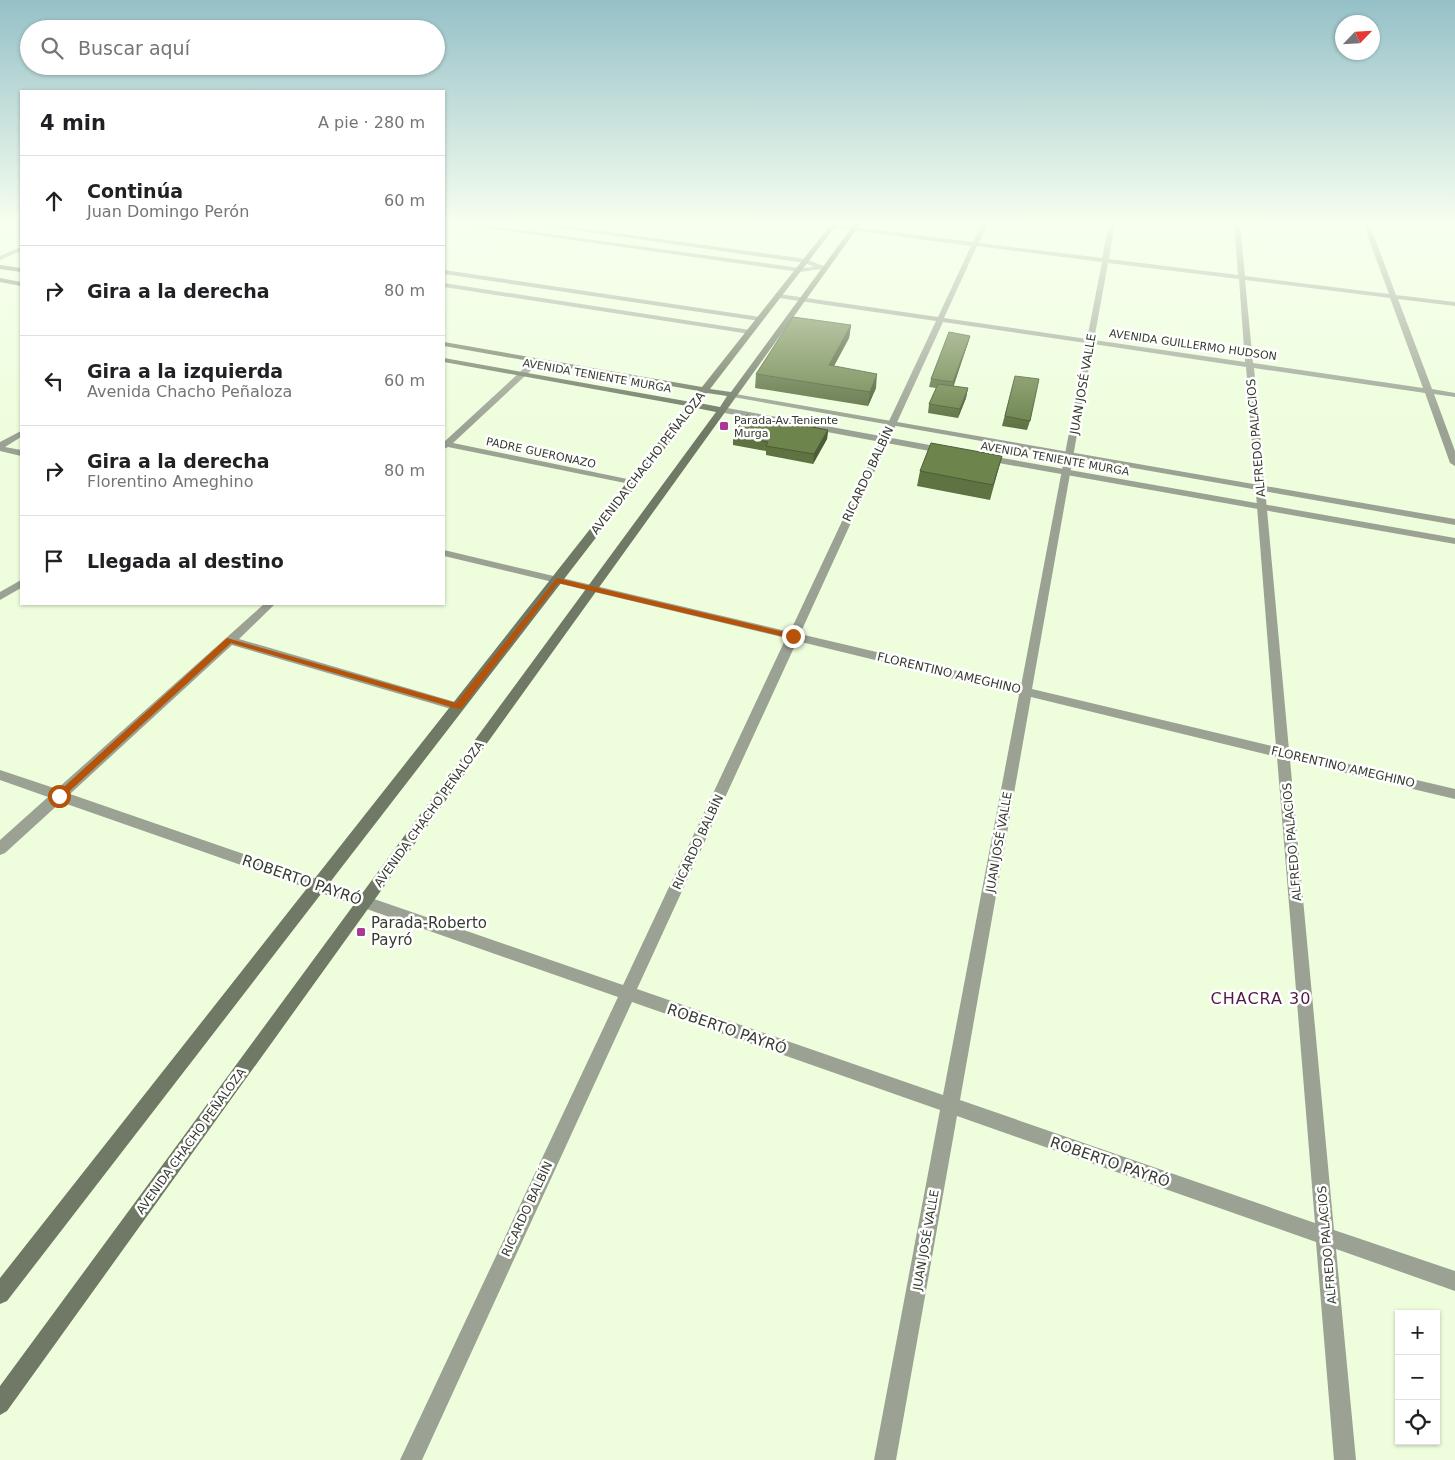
<!DOCTYPE html>
<html lang="es">
<head>
<meta charset="utf-8">
<style>
  body { margin:0; font-family:"DejaVu Sans",sans-serif; background:#f6f6f6; color:#202124 }
  .controls { position:absolute; right:15px; bottom:15px; display:grid; overflow:hidden; border-radius:0px; box-shadow:0 1px 4px #0004 }
  .controls button { width:45px; height:45px; display:grid; place-items:center; padding:0; border:0; border-bottom:1px solid #e0e0e0; background:#fff; color:#202124; font:25px sans-serif }
  .compass { position:absolute; left:1335px; top:15px; width:45px; height:45px; border-radius:50%; background:#fff; box-shadow:0 1px 4px #0004; rotate:65deg }
  .stop { position:absolute; width:15px; height:15px; margin:-11px; border:4px solid #b45309; border-radius:50%; background:#fff }
  .stop.end { background:#b45309; border-color:#fff; box-shadow:0 1px 5px #0008 }
  .list { margin:0; padding:0; list-style:none }
  h2 { display:flex; justify-content:space-between; align-items:center; height:65px; margin:0; padding:0 20px; font-size:21px }
  h2 small { font-size:16px; font-weight:400; color:#757577 }
  .list li { display:grid; grid-template-columns:32px 1fr auto; gap:15px; align-items:center; box-sizing:border-box; height:90px; padding:0 20px; border-top:1px solid #e0e0e0 }
  .list b { display:block; font-size:19px; white-space:nowrap }
  .list p { margin:0; font-size:16px; white-space:nowrap; color:#757577 }
  .list em { font-size:16px; font-style:normal; color:#757577 }
  .icon { flex:none; width:28px; height:28px; fill:none; stroke:currentColor; stroke-width:2; stroke-linecap:round; stroke-linejoin:round }
  .map { position:relative; flex:none; width:1455px; height:1460px; overflow:hidden }
  .search { position:absolute; background:#fff; box-shadow:0 1px 4px #0004; left:20px; top:20px; width:425px; height:55px; display:flex; align-items:center; gap:12px; box-sizing:border-box; padding:0 18px; border-radius:28px; color:#757577; font-size:19px }
  .panel { position:absolute; background:#fff; box-shadow:0 1px 4px #0004; left:20px; top:90px; width:425px; height:515px; border-radius:0px }
  .map>svg:first-child { display:block }
  .lines { fill:none; stroke-linecap:round; stroke-linejoin:round }
  .minor { fill:#9ba294; fill-rule:evenodd }
  .tertiary { fill:#9ba294; fill-rule:evenodd }
  .secondary { fill:#707965; fill-rule:evenodd }
  .wall { fill:#5e7242 }
  .shaded-wall { fill:#4c5c36 }
  .building { fill:#6d844d; stroke:#4c5c36 }
  .route { fill:#b45309 }
  .poi-dot { fill:#ab3893; stroke:#fff; stroke-width:2 }
  .labels { text-anchor:middle; dominant-baseline:central; stroke-width:5; stroke-linejoin:round; paint-order:stroke }
  .far-street-label { font-size:11px; fill:#363b2f; stroke:#fff }
  .far-poi-label { font-size:11px; fill:#363b2f; stroke:#fff; text-anchor:start }
  .street-label { font-size:12px; fill:#363b2f; stroke:#fff }
  .near-street-label { font-size:15px; fill:#363b2f; stroke:#fff }
  .near-poi-label { font-size:15px; fill:#363b2f; stroke:#fff; text-anchor:start }
  .near-neighbourhood-label { font-size:16px; letter-spacing:1px; fill:#501944; stroke:#fff }
</style>
</head>
<body>
<div class="map">
<svg width="1455" height="1460" viewBox="0 0 1455 1460">
  <rect width="100%" height="100%" fill="#eefedc"/>
  <g class="lines">
    <g class="minor">
      <path d="M451 223H470L800 268 814 267 805 263 525 223H544L806 259 828 268 800 272Z"/>
      <path d="M801 223H821L973 242 982 223H988L979 243 1102 258 1109 223H1115L1109 259 1238 275 1234 223H1240L1245 276 1389 294 1363 223H1369L1396 295 1455 302V306L1398 299 1432 389 1455 393V397L1434 394 1455 451V466L1450 463 1425 393 1254 368 1289 750 1455 789V799L1290 760 1334 1230 1455 1271V1291L1336 1249 1356 1460H1334L1316 1242 957 1116 896 1460H874L940 1110 632 1002 422 1460H400L618 997 61 802 5 853 0 855V840L48 797 0 780V770L57 789 264 604H275L239 639 462 704 464 707 458 711 232 645 70 794 623 985 786 638 444 556V550L790 632 936 321 779 298 776 296 779 294 938 317 971 246ZM977 246 1102 262 1087 339 944 318ZM1108 263 1239 279 1245 362 1094 340ZM1245 280 1390 298 1423 388 1253 363ZM943 322 1086 343 1021 686 800 634ZM1093 344 1246 367 1276 747 1032 689ZM797 641 1019 695 943 1095 637 989ZM1031 697 1277 757 1315 1223 960 1100Z"/>
      <path d="M1443 223H1455V226Z"/>
      <path d="M21 247V251L0 260V256Z"/>
      <path d="M444 270 760 317 764 319 760 321 444 274Z"/>
      <path d="M444 283 750 330 754 332 750 334 444 287Z"/>
      <path d="M534 359 541 361 453 443 632 480 635 481V485L448 447 444 449V442Z"/>
      <path d="M21 431V437L5 447 21 450V456L0 451V442Z"/>
      <path d="M21 580V588L0 600V592Z"/>
    </g>
    <g class="tertiary">
      <path d="M730 393 1455 519V525L733 397 729 395Z"/>
      <path d="M722 407 946 448 950 451 946 454 719 412 718 410Z"/>
      <path d="M985 455 1455 538V544L982 460 981 458Z"/>
    </g>
    <g class="secondary">
      <path d="M832 223H838L710 389 731 392 855 223H861L7 1411 0 1415V1386L716 412 696 408 7 1301 0 1304V1278L687 406 444 362V358L691 402 699 391 444 346V342L702 387ZM707 393 727 396 720 407 699 403Z"/>
      <path d="M0 265 21 268V272L0 269Z"/>
      <path d="M0 278 21 282V286L0 282Z"/>
    </g>
  </g>
  <g class="wall">
    <path d="M851 325 849 338 834 366 876 388 868 406 755 388 756 374Z"/>
    <path d="M970 336 968 343 953 386 968 388 966 398 958 418 928 413 929 404 936 388 929 387 931 379Z"/>
    <path d="M1015 376 1030 421 1027 430 1002 426Z"/>
    <path d="M828 430 827 439 813 464 766 455V451L733 445V435Z"/>
    <path d="M1002 456 990 500 917 486 920 471Z"/>
  </g>
  <g class="shaded-wall">
    <path d="M851 325 849 338 827 379 829 365Z"/>
    <path d="M970 336 968 343 952 391 953 382Z"/>
    <path d="M877 374 876 388 868 406 870 392Z"/>
    <path d="M968 388 966 398 958 418 960 409Z"/>
    <path d="M828 430 827 439 813 464 814 454Z"/>
  </g>
  <g class="building">
    <path d="M793 317 851 325 829 365 877 374 870 392 756 374Z"/>
    <path d="M949 332 970 336 953 382 931 379Z"/>
    <path d="M1015 376 1039 379 1030 421 1005 416Z"/>
    <path d="M938 384 968 388 960 409 929 404Z"/>
    <path d="M747 415 828 430 814 454 766 446 768 442 733 435Z"/>
    <path d="M931 443 1002 456 993 485 920 471Z"/>
  </g>
  <linearGradient id="sky" x2="0" y2="1"><stop stop-color="#95c0c8"/><stop offset="0.52" stop-color="#f7ffef"/><stop offset="1" stop-color="#f7ffef" stop-opacity="0"/></linearGradient>
  <rect width="1455" height="428" fill="url(#sky)"/>
  <path class="route" d="M557 578 793 634 797 636 793 639 558 583 461 709H458L231 643 62 798H56L54 796 227 638 456 703Z"/>
  <g class="poi-dot">
    <rect x="719" y="421" width="10" height="10" rx="2.5"/>
    <rect x="356" y="927" width="10" height="10" rx="2.5"/>
  </g>
  <g class="labels">
    <g class="far-street-label">
      <text transform="translate(1193 345) rotate(8)">AVENIDA GUILLERMO HUDSON</text>
      <text transform="translate(597 376) rotate(10)">AVENIDA TENIENTE MURGA</text>
      <text transform="translate(541 453) rotate(12)">PADRE GUERONAZO</text>
      <text transform="translate(1055 459) rotate(10)">AVENIDA TENIENTE MURGA</text>
    </g>
    <g class="far-poi-label">
      <text x="734" y="420">Parada-Av.Teniente<tspan x="734" dy="13">Murga</tspan></text>
    </g>
    <g class="street-label">
      <text transform="translate(1083 384) rotate(-80)">JUAN JOSÉ VALLE</text>
      <text transform="translate(1256 438) rotate(-95)">ALFREDO PALACIOS</text>
      <text transform="translate(648 463) rotate(-52)">AVENIDA CHACHO PEÑALOZA</text>
      <text transform="translate(868 474) rotate(-65)">RICARDO BALBÍN</text>
      <text transform="translate(949 673) rotate(13)">FLORENTINO AMEGHINO</text>
      <text transform="translate(1343 767) rotate(13)">FLORENTINO AMEGHINO</text>
      <text transform="translate(429 814) rotate(-54)">AVENIDA CHACHO PEÑALOZA</text>
      <text transform="translate(698 842) rotate(-65)">RICARDO BALBÍN</text>
      <text transform="translate(999 842) rotate(-80)">JUAN JOSÉ VALLE</text>
      <text transform="translate(1292 842) rotate(-95)">ALFREDO PALACIOS</text>
      <text transform="translate(191 1141) rotate(-54)">AVENIDA CHACHO PEÑALOZA</text>
      <text transform="translate(527 1209) rotate(-65)">RICARDO BALBÍN</text>
      <text transform="translate(926 1240) rotate(-80)">JUAN JOSÉ VALLE</text>
      <text transform="translate(1327 1245) rotate(-95)">ALFREDO PALACIOS</text>
    </g>
    <g class="near-street-label">
      <text transform="translate(302 880) rotate(19)">ROBERTO PAYRÓ</text>
      <text transform="translate(727 1029) rotate(19)">ROBERTO PAYRÓ</text>
      <text transform="translate(1110 1162) rotate(19)">ROBERTO PAYRÓ</text>
    </g>
    <g class="near-poi-label">
      <text x="371" y="923">Parada-Roberto<tspan x="371" dy="17">Payró</tspan></text>
    </g>
    <g class="near-neighbourhood-label">
      <text x="1261" y="998">CHACRA 30</text>
    </g>
  </g>
</svg>
<div class="controls">
<button>+</button>
<button>−</button>
<button><svg class="icon" aria-label="locate" viewBox="0 0 24 24"><circle cx="12" cy="12" r="6"/><path d="M12 2v4M12 18v4M2 12h4M18 12h4"/></svg></button>
</div>
<svg class="compass" viewBox="-18 -18 36 36"><path d="M0-13l5 13h-10z" fill="#e53935"/><path d="M0 13l5-13h-10z" fill="#757577"/></svg>
<div class="stop" style="left:59px;top:796px"></div>
<div class="stop end" style="left:793px;top:636px"></div>
<div class="search"><svg class="icon" aria-label="search" viewBox="0 0 24 24"><circle cx="10" cy="10" r="6"/><path d="M15 15l6 6"/></svg>Buscar aquí</div>
<section class="panel">
<h2>4 min<small>A pie · 280 m</small></h2>
<ul class="list">
<li><svg class="icon" aria-label="ahead" viewBox="0 0 24 24"><path d="M12 20V5M6 11l6-6 6 6"/></svg><div><b>Continúa</b><p>Juan Domingo Perón</p></div><em>60 m</em></li>
<li><svg class="icon" aria-label="right" viewBox="0 0 24 24"><path d="M7 20v-9h11M14 6l5 5-5 5"/></svg><div><b>Gira a la derecha</b></div><em>80 m</em></li>
<li><svg class="icon" aria-label="left" viewBox="0 0 24 24"><path d="M17 20v-9H6M10 6l-5 5 5 5"/></svg><div><b>Gira a la izquierda</b><p>Avenida Chacho Peñaloza</p></div><em>60 m</em></li>
<li><svg class="icon" aria-label="right" viewBox="0 0 24 24"><path d="M7 20v-9h11M14 6l5 5-5 5"/></svg><div><b>Gira a la derecha</b><p>Florentino Ameghino</p></div><em>80 m</em></li>
<li><svg class="icon" aria-label="arrive" viewBox="0 0 24 24"><path d="M6 21V4h12l-3 4 3 4H6"/></svg><div><b>Llegada al destino</b></div></li>
</ul>
</section>
</div>
</body>
</html>
